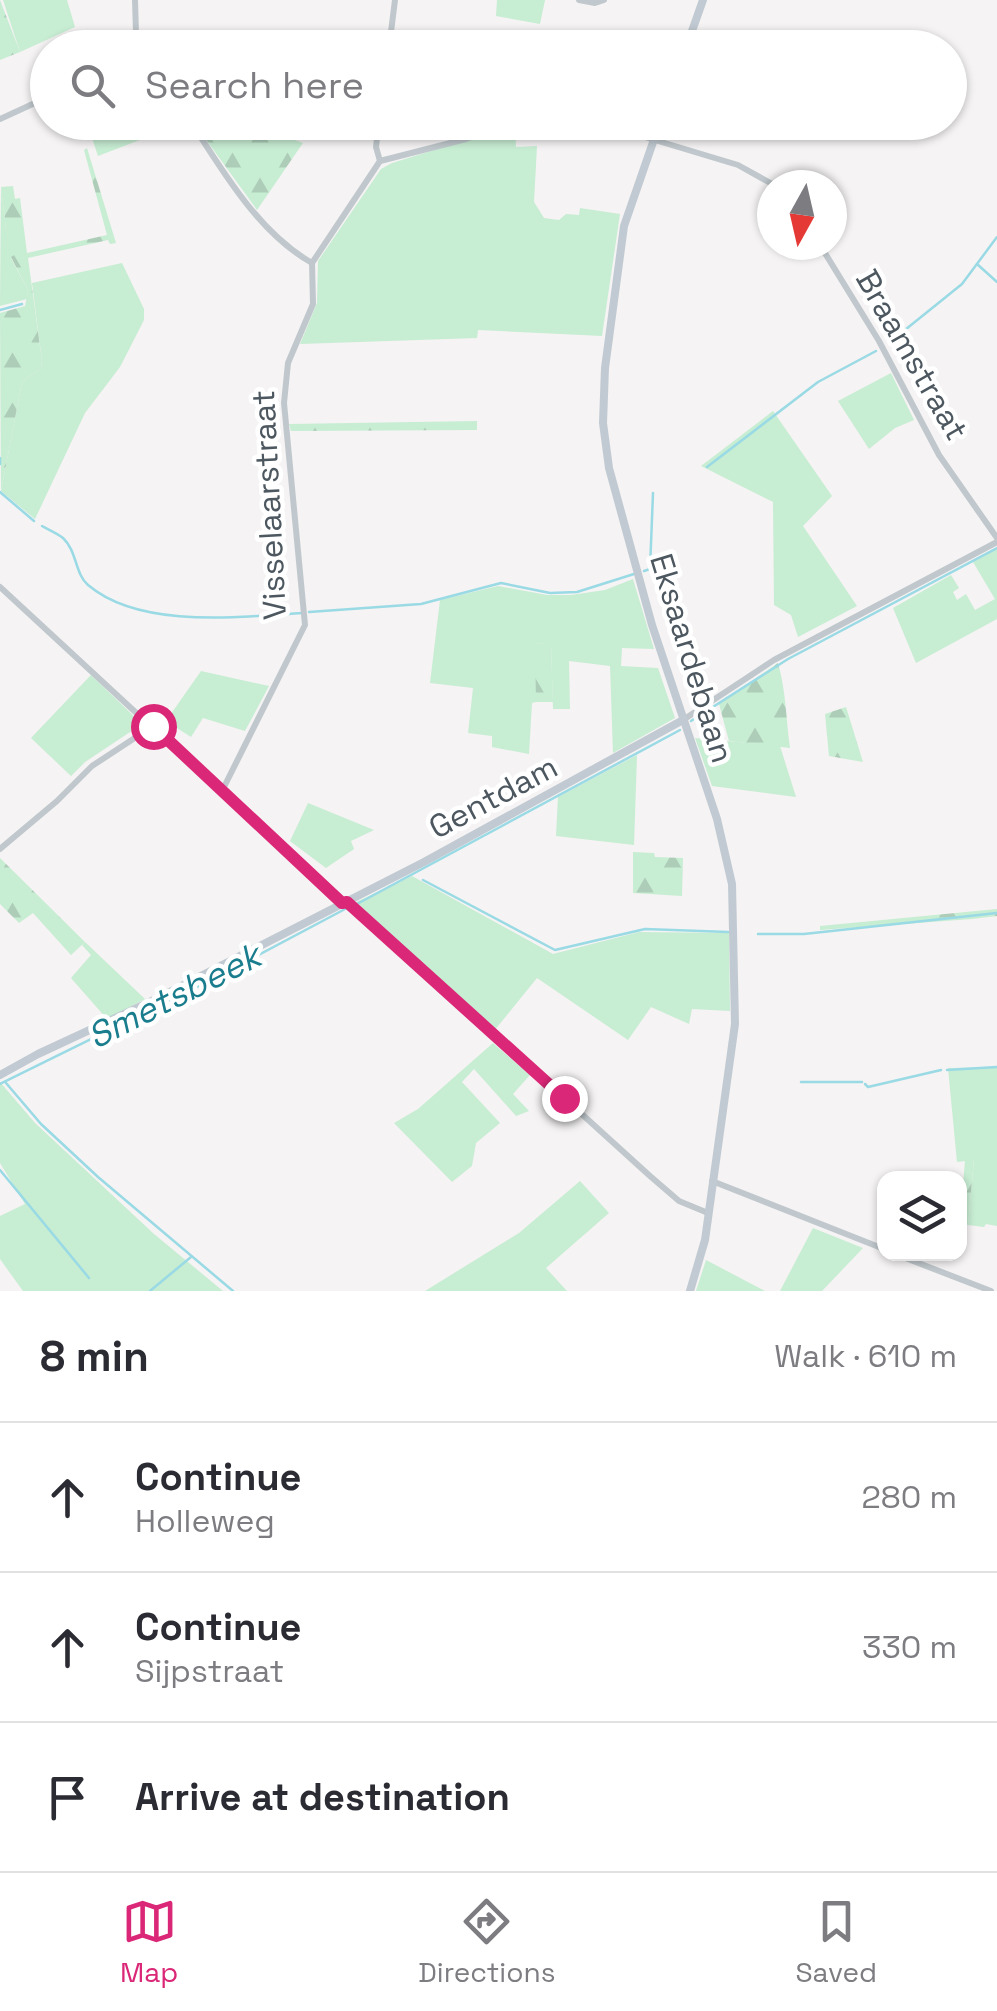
<!DOCTYPE html>
<html lang="en">
<head>
<meta charset="utf-8">
<style>
  body { margin:0; font-family:"Space Grotesk",sans-serif; background:#f2f2f3; color:#2b2b33 }
  .controls { position:absolute; right:30px; bottom:30px; display:grid; overflow:hidden; border-radius:20px; box-shadow:0 2px 8px #0004 }
  .controls button { width:90px; height:90px; display:grid; place-items:center; padding:0; border:0; border-bottom:2px solid #e1e1e2; background:#fff; color:#2b2b33; font:50px sans-serif }
  .compass { position:absolute; left:757px; top:170px; width:90px; height:90px; border-radius:50%; background:#fff; box-shadow:0 2px 8px #0004; rotate:188deg }
  .stop { position:absolute; width:30px; height:30px; margin:-22px; border:8px solid #db2777; border-radius:50%; background:#fff }
  .stop.end { background:#db2777; border-color:#fff; box-shadow:0 2px 10px #0008 }
  .list { margin:0; padding:0; list-style:none }
  h2 { display:flex; justify-content:space-between; align-items:center; height:130px; margin:0; padding:0 40px; font-size:42px }
  h2 small { font-size:32px; font-weight:400; color:#7c7c81 }
  .list li { display:grid; grid-template-columns:65px 1fr auto; gap:30px; align-items:center; box-sizing:border-box; height:150px; padding:0 40px; border-top:2px solid #e1e1e2 }
  .list b { display:block; font-size:38px; white-space:nowrap }
  .list p { margin:0; font-size:32px; white-space:nowrap; color:#7c7c81 }
  .list em { font-size:32px; font-style:normal; color:#7c7c81 }
  .icon { flex:none; width:55px; height:55px; fill:none; stroke:currentColor; stroke-width:2; stroke-linecap:round; stroke-linejoin:round }
  .map { position:relative; flex:none; width:997px; height:1291px; overflow:hidden }
  .search { position:absolute; background:#fff; box-shadow:0 2px 8px #0004; left:30px; right:30px; top:30px; height:110px; display:flex; align-items:center; gap:25px; box-sizing:border-box; padding:0 35px; border-radius:55px; color:#7c7c81; font-size:38px }
  .sheet { height:580px; background:#fff }
  nav { display:flex; justify-content:space-around; align-items:center; box-sizing:border-box; height:140px; border-top:2px solid #e1e1e2; background:#fff; font-size:28px; color:#7c7c81 }
  nav a { display:grid; justify-items:center; gap:5px }
  nav .on { color:#db2777 }
  .map>svg:first-child { display:block }
  .grass { fill:#c7edd3 }
  .forest { fill:url(#forest-firs) }
  .lines { fill:none; stroke-linecap:round; stroke-linejoin:round }
  .stream { stroke:#99dae5; stroke-width:2.5 }
  .street { stroke:#c0c8cd; stroke-width:6 }
  .secondary { stroke:#c1cad2; stroke-width:8 }
  .route { stroke:#db2777; stroke-width:12 }
  .labels { text-anchor:middle; dominant-baseline:central; stroke-width:9; stroke-linejoin:round; paint-order:stroke }
  .street-label { font-size:32px; fill:#4c575f; stroke:#fff }
  .water-label { font-size:35px; font-style:italic; fill:#1a7d8d; stroke:#fff }
</style>
</head>
<body>
<div class="map">
<svg width="997" height="1291" viewBox="0 0 997 1291">
  <defs>
    <pattern id="forest-firs" width="22" height="20" patternUnits="userSpaceOnUse" patternTransform="scale(2.5)"><rect width="22" height="20" fill="#c7edd3"/><path d="M5 1l3.5 6h-7zM16 11l3.5 6h-7z" fill="#adcdb8"/></pattern>
  </defs>
  <rect width="100%" height="100%" fill="#f5f3f3"/>
  <g class="grass">
    <path d="M3 0H67L75 27 20 52Z"/>
    <path d="M497 0H545L540 24 496 16Z"/>
    <path d="M120 122H184V123L98 156 91 135Z"/>
    <path d="M515 125 516 147 537 146 534 202 544 218 559 220 566 214 579 215 580 208 620 214 602 336 478 330 477 338 300 344 317 303 318 261 381 169 392 163Z"/>
    <path d="M1 187 6 229 17 254 11 258 28 290 27 299 0 306Z"/>
    <path d="M122 263 144 309V320L120 367 85 413 35 519 1 491 22 382 41 368 42 361 32 283Z"/>
    <path d="M891 373 914 420 895 428 869 449 838 401Z"/>
    <path d="M773 411 832 496 803 526 857 606 798 637 791 615 774 605 773 502 701 466Z"/>
    <path d="M997 549V619L916 663 893 608 951 575 959 588 953 592 957 600 966 594 975 610 995 599 973 562Z"/>
    <path d="M633 579 654 649 622 648 621 666 658 668 675 718 613 753 610 666 569 661 570 709H553L551 645 536 643V702L532 703 529 754 492 747V736L468 733 473 688 430 683 440 600 498 586 547 595H571L605 590Z"/>
    <path d="M201 671 269 686 245 731 203 718 191 737 166 721Z"/>
    <path d="M91 675 142 724 85 762 71 776 31 738Z"/>
    <path d="M695 738 780 746 796 797 712 786Z"/>
    <path d="M637 755 634 845 556 836 558 797Z"/>
    <path d="M308 803 374 830 351 841 354 849 326 868 290 841Z"/>
    <path d="M412 876 553 954 639 932 729 933 730 1011 692 1009 689 1024 651 1007 628 1040 537 978 494 1031 356 902Z"/>
    <path d="M85 942 145 999 107 1019 71 978 91 955 82 945Z"/>
    <path d="M493 1043 530 1075 513 1094 529 1111 516 1116 474 1069 462 1082 500 1123 476 1143 472 1166 452 1182 394 1123 418 1109Z"/>
    <path d="M997 1067V1226L986 1224 984 1227 968 1225 974 1160 957 1162 948 1068Z"/>
    <path d="M0 1082 35 1123 154 1234 223 1291H23L0 1259V1216L25 1204 0 1163Z"/>
    <path d="M580 1181 609 1213 546 1268 567 1291H425L519 1233Z"/>
    <path d="M813 1228 863 1248 822 1291H780Z"/>
    <path d="M706 1260 765 1291H696Z"/>
  </g>
  <g class="forest">
    <path d="M0 0 20 52 0 60Z"/>
    <path d="M194 123H248L303 143 257 210Z"/>
    <path d="M87 148 116 243 110 244 108 240 28 258 42 361 41 368 22 382 1 491 0 313 25 306 28 290 11 257 16 254 6 229 1 187 13 186 15 199 20 198 27 253 107 235 84 150Z"/>
    <path d="M477 421V430L291 431 289 424Z"/>
    <path d="M535 643 551 644 553 702H536Z"/>
    <path d="M778 663C786 691 786 719 790 748L729 741 719 704Z"/>
    <path d="M846 707 863 762 829 756 825 714Z"/>
    <path d="M633 852 654 853 655 857 683 858 682 896 633 893Z"/>
    <path d="M0 858 85 942 71 955 33 913 19 923 0 904Z"/>
    <path d="M997 909V916L972 919 820 930V926Z"/>
    <path d="M974 1159 968 1225 960 1223 965 1160Z"/>
  </g>
  <g class="lines">
    <g class="stream">
      <path d="M977 264 997 282"/>
      <path d="M0 310 22 304"/>
      <path d="M890 342 962 284 997 237"/>
      <path d="M0 458V464"/>
      <path d="M707 467 818 382 876 351"/>
      <path d="M0 492 34 521"/>
      <path d="M42 526C49 530 57 533 63 538 77 551 75 574 88 585 140 629 238 617 302 613"/>
      <path d="M644 571 650 569 653 493"/>
      <path d="M309 612 421 604 501 583 550 593 577 592 634 574"/>
      <path d="M691 721 788 659 997 548"/>
      <path d="M423 880 555 950 645 929 728 932"/>
      <path d="M357 904 680 730"/>
      <path d="M758 934H804L997 913"/>
      <path d="M947 1070 997 1067"/>
      <path d="M801 1082H862"/>
      <path d="M6 1083 41 1124 98 1177 233 1291"/>
      <path d="M0 1084 217 977 347 908"/>
      <path d="M865 1084 868 1087 941 1070"/>
      <path d="M0 1170 89 1278"/>
      <path d="M150 1291 191 1257"/>
    </g>
    <g class="street">
      <path d="M579 0 595 3 604 0"/>
      <path d="M137 33 149 48"/>
      <path d="M123 48 136 33 135 0"/>
      <path d="M389 48 395 0"/>
      <path d="M0 119 48 97"/>
      <path d="M191 122C223 172 259 233 312 263"/>
      <path d="M379 122 376 147 380 161"/>
      <path d="M595 122 738 165 774 185"/>
      <path d="M820 245 879 341 939 455 997 538"/>
      <path d="M0 587 342 903"/>
      <path d="M683 720 774 660 997 542"/>
      <path d="M222 791 305 625 284 403 288 363 313 304 312 263 380 161 466 139 509 122"/>
      <path d="M0 849 57 801 92 766 153 726"/>
      <path d="M347 901 650 1176 679 1201 708 1213"/>
      <path d="M712 1181 884 1249"/>
      <path d="M895 1254 991 1291"/>
    </g>
    <g class="secondary">
      <path d="M686 48 703 0"/>
      <path d="M660 122 624 226 605 368 603 423 609 468 652 625 717 819 732 884 735 1024 705 1240 690 1291"/>
      <path d="M0 1075 38 1054 154 1000 424 862 683 720"/>
    </g>
  </g>
  <g class="lines">
    <path class="route" d="M153 726 342 903 347 902 564 1098"/>
  </g>
  <g class="labels">
    <g class="street-label">
      <text transform="translate(912 355) rotate(60)">Braamstraat</text>
      <text transform="translate(269 505) rotate(-93)">Visselaarstraat</text>
      <text transform="translate(692 658) rotate(73)">Eksaardebaan</text>
      <text transform="translate(493 797) rotate(-28)">Gentdam</text>
    </g>
    <g class="water-label">
      <text transform="translate(174 996) rotate(-27)">Smetsbeek</text>
    </g>
  </g>
</svg>
<div class="controls">
<button><svg class="icon" aria-label="layers" viewBox="0 0 24 24"><path d="M12 4l9 5-9 5-9-5zM3 14l9 5 9-5"/></svg></button>
</div>
<svg class="compass" viewBox="-18 -18 36 36"><path d="M0-13l5 13h-10z" fill="#e53935"/><path d="M0 13l5-13h-10z" fill="#7c7c81"/></svg>
<div class="stop" style="left:153px;top:726px"></div>
<div class="stop end" style="left:564px;top:1098px"></div>
<div class="search"><svg class="icon" aria-label="search" viewBox="0 0 24 24"><circle cx="10" cy="10" r="6"/><path d="M15 15l6 6"/></svg>Search here</div>
</div>
<section class="sheet">
<h2>8 min<small>Walk · 610 m</small></h2>
<ul class="list">
<li><svg class="icon" aria-label="ahead" viewBox="0 0 24 24"><path d="M12 20V5M6 11l6-6 6 6"/></svg><div><b>Continue</b><p>Holleweg</p></div><em>280 m</em></li>
<li><svg class="icon" aria-label="ahead" viewBox="0 0 24 24"><path d="M12 20V5M6 11l6-6 6 6"/></svg><div><b>Continue</b><p>Sijpstraat</p></div><em>330 m</em></li>
<li><svg class="icon" aria-label="arrive" viewBox="0 0 24 24"><path d="M6 21V4h12l-3 4 3 4H6"/></svg><div><b>Arrive at destination</b></div></li>
</ul>
</section>
<nav>
<a class="on"><svg class="icon" aria-label="map" viewBox="0 0 24 24"><path d="M3 6l6-2 6 2 6-2v14l-6 2-6-2-6 2zM9 4v14M15 6v14"/></svg>Map</a>
<a><svg class="icon" aria-label="directions" viewBox="0 0 24 24"><path d="M12 3l9 9-9 9-9-9zM9 14v-3h6M13 9l2 2-2 2"/></svg>Directions</a>
<a><svg class="icon" aria-label="saved" viewBox="0 0 24 24"><path d="M7 4h10v16l-5-4-5 4z"/></svg>Saved</a>
</nav>
</body>
</html>
